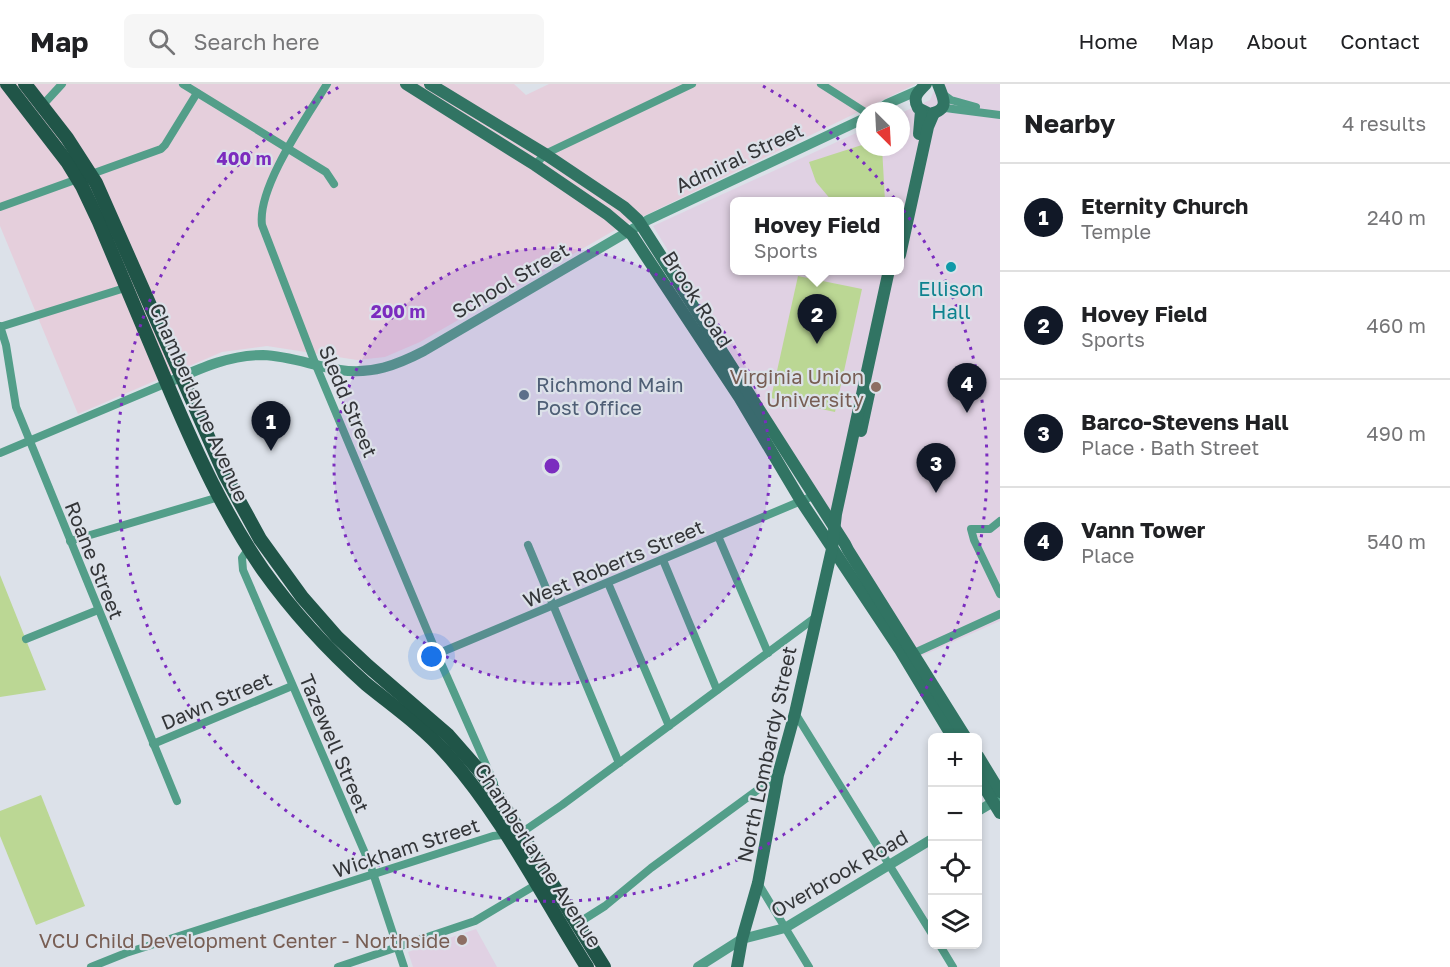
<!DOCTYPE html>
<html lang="en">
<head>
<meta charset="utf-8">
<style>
  body { margin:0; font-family:"Golos Text",sans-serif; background:#f6f6f6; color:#202124 }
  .controls { position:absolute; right:18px; bottom:18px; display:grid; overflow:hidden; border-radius:9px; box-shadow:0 3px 9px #0003 }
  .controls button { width:54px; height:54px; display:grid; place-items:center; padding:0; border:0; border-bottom:2px solid #e0e0e0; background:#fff; color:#202124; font:30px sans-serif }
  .compass { position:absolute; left:856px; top:18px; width:54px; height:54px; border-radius:50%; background:#fff; box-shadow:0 3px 9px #0003; rotate:156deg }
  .you { position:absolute; left:432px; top:573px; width:21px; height:21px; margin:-15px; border:4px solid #fff; border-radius:50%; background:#1a73e8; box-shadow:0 0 0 9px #1a73e833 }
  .badge { display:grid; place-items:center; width:39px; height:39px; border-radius:50%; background:#111827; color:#fff; font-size:20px; font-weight:700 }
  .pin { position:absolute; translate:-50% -50px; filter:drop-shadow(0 2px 3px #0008) }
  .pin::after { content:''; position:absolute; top:32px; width:21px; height:18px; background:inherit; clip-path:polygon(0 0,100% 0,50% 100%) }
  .popup { position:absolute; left:730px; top:113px; width:174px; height:78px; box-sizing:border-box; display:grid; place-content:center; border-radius:9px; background:#fff; filter:drop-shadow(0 2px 4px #0005); font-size:20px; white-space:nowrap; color:#757577 }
  .popup b { font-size:22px; color:#202124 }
  .popup::after { content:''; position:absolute; left:50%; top:100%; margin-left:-12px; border:12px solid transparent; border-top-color:#fff }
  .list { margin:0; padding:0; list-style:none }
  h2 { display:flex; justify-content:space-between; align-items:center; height:78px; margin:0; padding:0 24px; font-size:26px }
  h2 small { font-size:20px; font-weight:400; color:#757577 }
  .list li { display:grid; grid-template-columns:39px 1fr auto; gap:18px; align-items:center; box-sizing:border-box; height:108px; padding:0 24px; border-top:2px solid #e0e0e0 }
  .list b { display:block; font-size:22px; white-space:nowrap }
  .list p { margin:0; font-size:20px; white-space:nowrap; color:#757577 }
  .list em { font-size:20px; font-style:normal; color:#757577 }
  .icon { flex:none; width:33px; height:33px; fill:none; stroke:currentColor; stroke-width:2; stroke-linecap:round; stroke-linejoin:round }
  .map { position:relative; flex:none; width:1000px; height:883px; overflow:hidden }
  header { display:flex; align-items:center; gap:36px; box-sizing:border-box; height:84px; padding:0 30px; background:#fff; border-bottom:2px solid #e0e0e0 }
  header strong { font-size:28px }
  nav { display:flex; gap:33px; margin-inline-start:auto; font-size:21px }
  .search { width:420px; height:54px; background:#f6f6f6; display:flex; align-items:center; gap:15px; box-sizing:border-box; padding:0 21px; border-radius:9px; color:#757577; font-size:22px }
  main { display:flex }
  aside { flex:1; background:#fff }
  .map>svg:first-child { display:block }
  .industrial { fill:#e5cfdc }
  .education { fill:#e0d1e3; fill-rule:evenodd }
  .grass { fill:#bbd794 }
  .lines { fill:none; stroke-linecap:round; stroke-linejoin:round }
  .minor { stroke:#539e89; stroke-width:8 }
  .tertiary { stroke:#539e89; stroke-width:10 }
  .secondary { stroke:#317463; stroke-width:12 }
  .primary { stroke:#205548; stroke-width:14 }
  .ring { fill:none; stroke:#7b2cbf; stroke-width:3; stroke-dasharray:3 6 }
  .culture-dot { fill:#0f9aa8; stroke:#dce1e9; stroke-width:2 }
  .education-dot { fill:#8d6e63; stroke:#dce1e9; stroke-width:2 }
  .service-dot { fill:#5c6f8a; stroke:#dce1e9; stroke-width:2 }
  .labels { text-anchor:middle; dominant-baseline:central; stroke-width:4.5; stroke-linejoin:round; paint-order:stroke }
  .street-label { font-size:20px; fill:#333538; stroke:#dce1e9 }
  .culture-label { font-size:20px; fill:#0d838f; stroke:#dce1e9 }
  .education-label { font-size:20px; fill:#785e54; stroke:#dce1e9; text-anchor:end }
  .service-label { font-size:20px; fill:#4e5e75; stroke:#dce1e9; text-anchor:start }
  .centre { fill:#7b2cbf; stroke:#dce1e9; stroke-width:3 }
  .ring-label { font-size:18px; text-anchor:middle; font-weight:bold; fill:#7b2cbf; stroke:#dce1e9; stroke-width:4.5; stroke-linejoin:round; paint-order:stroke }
</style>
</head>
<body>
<header>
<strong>Map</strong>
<div class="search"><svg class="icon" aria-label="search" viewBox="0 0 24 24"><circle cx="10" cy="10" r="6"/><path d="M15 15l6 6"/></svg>Search here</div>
<nav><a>Home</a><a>Map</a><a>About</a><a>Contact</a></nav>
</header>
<main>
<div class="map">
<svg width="1000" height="883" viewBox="0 0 1000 883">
  <rect width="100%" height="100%" fill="#dce1e9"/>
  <path class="industrial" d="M0 0H514L526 11 549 0H916L615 146 420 258 385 273 357 276 267 262 222 268 78 330 0 142Z"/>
  <g class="education">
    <path d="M937 0H1000V537L917 574 653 142 865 45V63H901V29L930 16ZM734 118H900V186H734Z"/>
    <path d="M476 845 497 883H413L408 868Z"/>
  </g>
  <g class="grass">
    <path d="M865 60V63H882L885 117H832L816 98 809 78Z"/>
    <path d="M798 192 862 205 835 328 771 314Z"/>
    <path d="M0 491 46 606 0 613Z"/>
    <path d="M41 711 85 822 36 841 0 752V727Z"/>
  </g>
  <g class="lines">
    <g class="minor">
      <path d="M183 0 326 88 334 100"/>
      <path d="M327 0C307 33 257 103 262 141L315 279 437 570 494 699"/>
      <path d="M821 0 865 28"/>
      <path d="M944 11 951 16 976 23"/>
      <path d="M40 24 62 0"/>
      <path d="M939 27 946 24 953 25 1000 31"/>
      <path d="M535 81 545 70 692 0"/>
      <path d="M0 123 161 65 165 61 197 9"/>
      <path d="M0 242 6 261 16 323 177 717"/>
      <path d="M0 243 128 203"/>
      <path d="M0 369 167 299"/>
      <path d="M1000 437 990 445H971L974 456 1000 510"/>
      <path d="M718 452 768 569"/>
      <path d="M70 457 219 413"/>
      <path d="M528 461 619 679"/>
      <path d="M250 463 242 474 243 486 371 783 404 883"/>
      <path d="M663 476 717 606"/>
      <path d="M608 499 669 642"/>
      <path d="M26 555 98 526"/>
      <path d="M437 570 813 412"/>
      <path d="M910 571 1000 530"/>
      <path d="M795 629 932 850"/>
      <path d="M153 660 292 602"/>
      <path d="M758 799 809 883"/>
      <path d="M575 841 605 822 651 784 778 691"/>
      <path d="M939 860 953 883"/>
      <path d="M91 883 126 869 493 752 521 749 562 721 816 533"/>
      <path d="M338 883 475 837 539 799"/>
    </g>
    <g class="tertiary">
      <path d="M877 27 887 20 919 6"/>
      <path d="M167 299C199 285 228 271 263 271 290 272 314 282 340 286 371 291 397 281 424 267L648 136 865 34"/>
      <path d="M978 727 1000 714"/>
      <path d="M698 883 742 855 785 844 932 755"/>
    </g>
    <g class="secondary">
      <path d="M406 0 535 81 607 130 632 151 739 313 801 417 900 566 953 654"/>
      <path d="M430 0 545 70 624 123 638 136 845 460 848 466 966 654"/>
      <path d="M926 0C918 8 912 13 918 24L930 30C951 25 943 14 938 0"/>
      <path d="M919 50 921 27"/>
      <path d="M900 171 928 43 934 29"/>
      <path d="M861 347 870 305"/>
      <path d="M978 672 1000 708"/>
      <path d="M978 693 1000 729"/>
      <path d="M737 883 742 855 758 799 778 691 795 629 832 465 836 430 889 186"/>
    </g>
    <g class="primary">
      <path d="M7 0 68 79 82 102 99 138C123 195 147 252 171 309 197 370 225 431 263 486 293 528 328 566 366 600 393 622 422 642 445 668 502 731 542 812 587 883"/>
      <path d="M25 0 67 54 96 99 225 391 260 455 302 513 337 553 368 582 448 651 483 691 502 719 604 883"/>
    </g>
  </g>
  <circle cx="552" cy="382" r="218" fill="#7b2cbf" fill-opacity=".12"/>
  <g class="ring">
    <circle cx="552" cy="382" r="218"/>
    <path d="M763 2A435 435 0 1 1 341 2"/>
  </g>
  <circle class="culture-dot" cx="951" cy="183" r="6"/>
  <g class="education-dot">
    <circle cx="876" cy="303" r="6"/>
    <circle cx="462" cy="856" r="6"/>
  </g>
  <circle class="service-dot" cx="524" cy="311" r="6"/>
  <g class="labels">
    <g class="street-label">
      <text transform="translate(739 73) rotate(-25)">Admiral Street</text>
      <text transform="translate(510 196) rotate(-30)">School Street</text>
      <text transform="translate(698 215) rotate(57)">Brook Road</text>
      <text transform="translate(349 317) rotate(67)">Sledd Street</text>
      <text transform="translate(200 318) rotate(66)">Chamberlayne Avenue</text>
      <text transform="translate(95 476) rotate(68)">Roane Street</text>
      <text transform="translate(613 479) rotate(-23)">West Roberts Street</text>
      <text transform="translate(216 616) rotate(-23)">Dawn Street</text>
      <text transform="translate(335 659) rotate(67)">Tazewell Street</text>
      <text transform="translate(766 670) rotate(-78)">North Lombardy Street</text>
      <text transform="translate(406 763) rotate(-18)">Wickham Street</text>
      <text transform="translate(539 771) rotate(57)">Chamberlayne Avenue</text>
      <text transform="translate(839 789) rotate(-30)">Overbrook Road</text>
    </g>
    <g class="culture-label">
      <text x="951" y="204">Ellison<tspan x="951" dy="23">Hall</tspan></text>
    </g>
    <g class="education-label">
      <text x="864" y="292">Virginia Union<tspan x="864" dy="23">University</tspan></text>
      <text x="450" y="856">VCU Child Development Center - Northside</text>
    </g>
    <g class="service-label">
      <text x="536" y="300">Richmond Main<tspan x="536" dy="23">Post Office</tspan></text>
    </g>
  </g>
  <circle cx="552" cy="382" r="9" class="centre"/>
  <g class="ring-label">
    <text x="244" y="81">400 m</text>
    <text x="398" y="234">200 m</text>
  </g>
</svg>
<div class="controls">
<button>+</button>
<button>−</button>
<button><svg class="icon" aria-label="locate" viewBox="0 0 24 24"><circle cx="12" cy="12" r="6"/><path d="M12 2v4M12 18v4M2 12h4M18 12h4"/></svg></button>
<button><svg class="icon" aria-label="layers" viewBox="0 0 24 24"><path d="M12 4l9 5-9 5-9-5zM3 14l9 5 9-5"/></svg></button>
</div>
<svg class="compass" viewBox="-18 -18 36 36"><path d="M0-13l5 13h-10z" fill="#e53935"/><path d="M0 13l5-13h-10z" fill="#757577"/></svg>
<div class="you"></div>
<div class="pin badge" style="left:271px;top:367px">1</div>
<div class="pin badge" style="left:817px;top:260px">2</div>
<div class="popup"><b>Hovey Field</b>Sports</div>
<div class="pin badge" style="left:936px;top:409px">3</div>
<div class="pin badge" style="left:967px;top:329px">4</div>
</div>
<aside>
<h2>Nearby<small>4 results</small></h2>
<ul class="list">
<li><span class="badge">1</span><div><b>Eternity Church</b><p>Temple</p></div><em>240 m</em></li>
<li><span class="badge">2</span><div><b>Hovey Field</b><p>Sports</p></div><em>460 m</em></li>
<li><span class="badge">3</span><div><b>Barco-Stevens Hall</b><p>Place · Bath Street</p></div><em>490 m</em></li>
<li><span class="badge">4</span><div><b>Vann Tower</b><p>Place</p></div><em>540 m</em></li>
</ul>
</aside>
</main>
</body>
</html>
